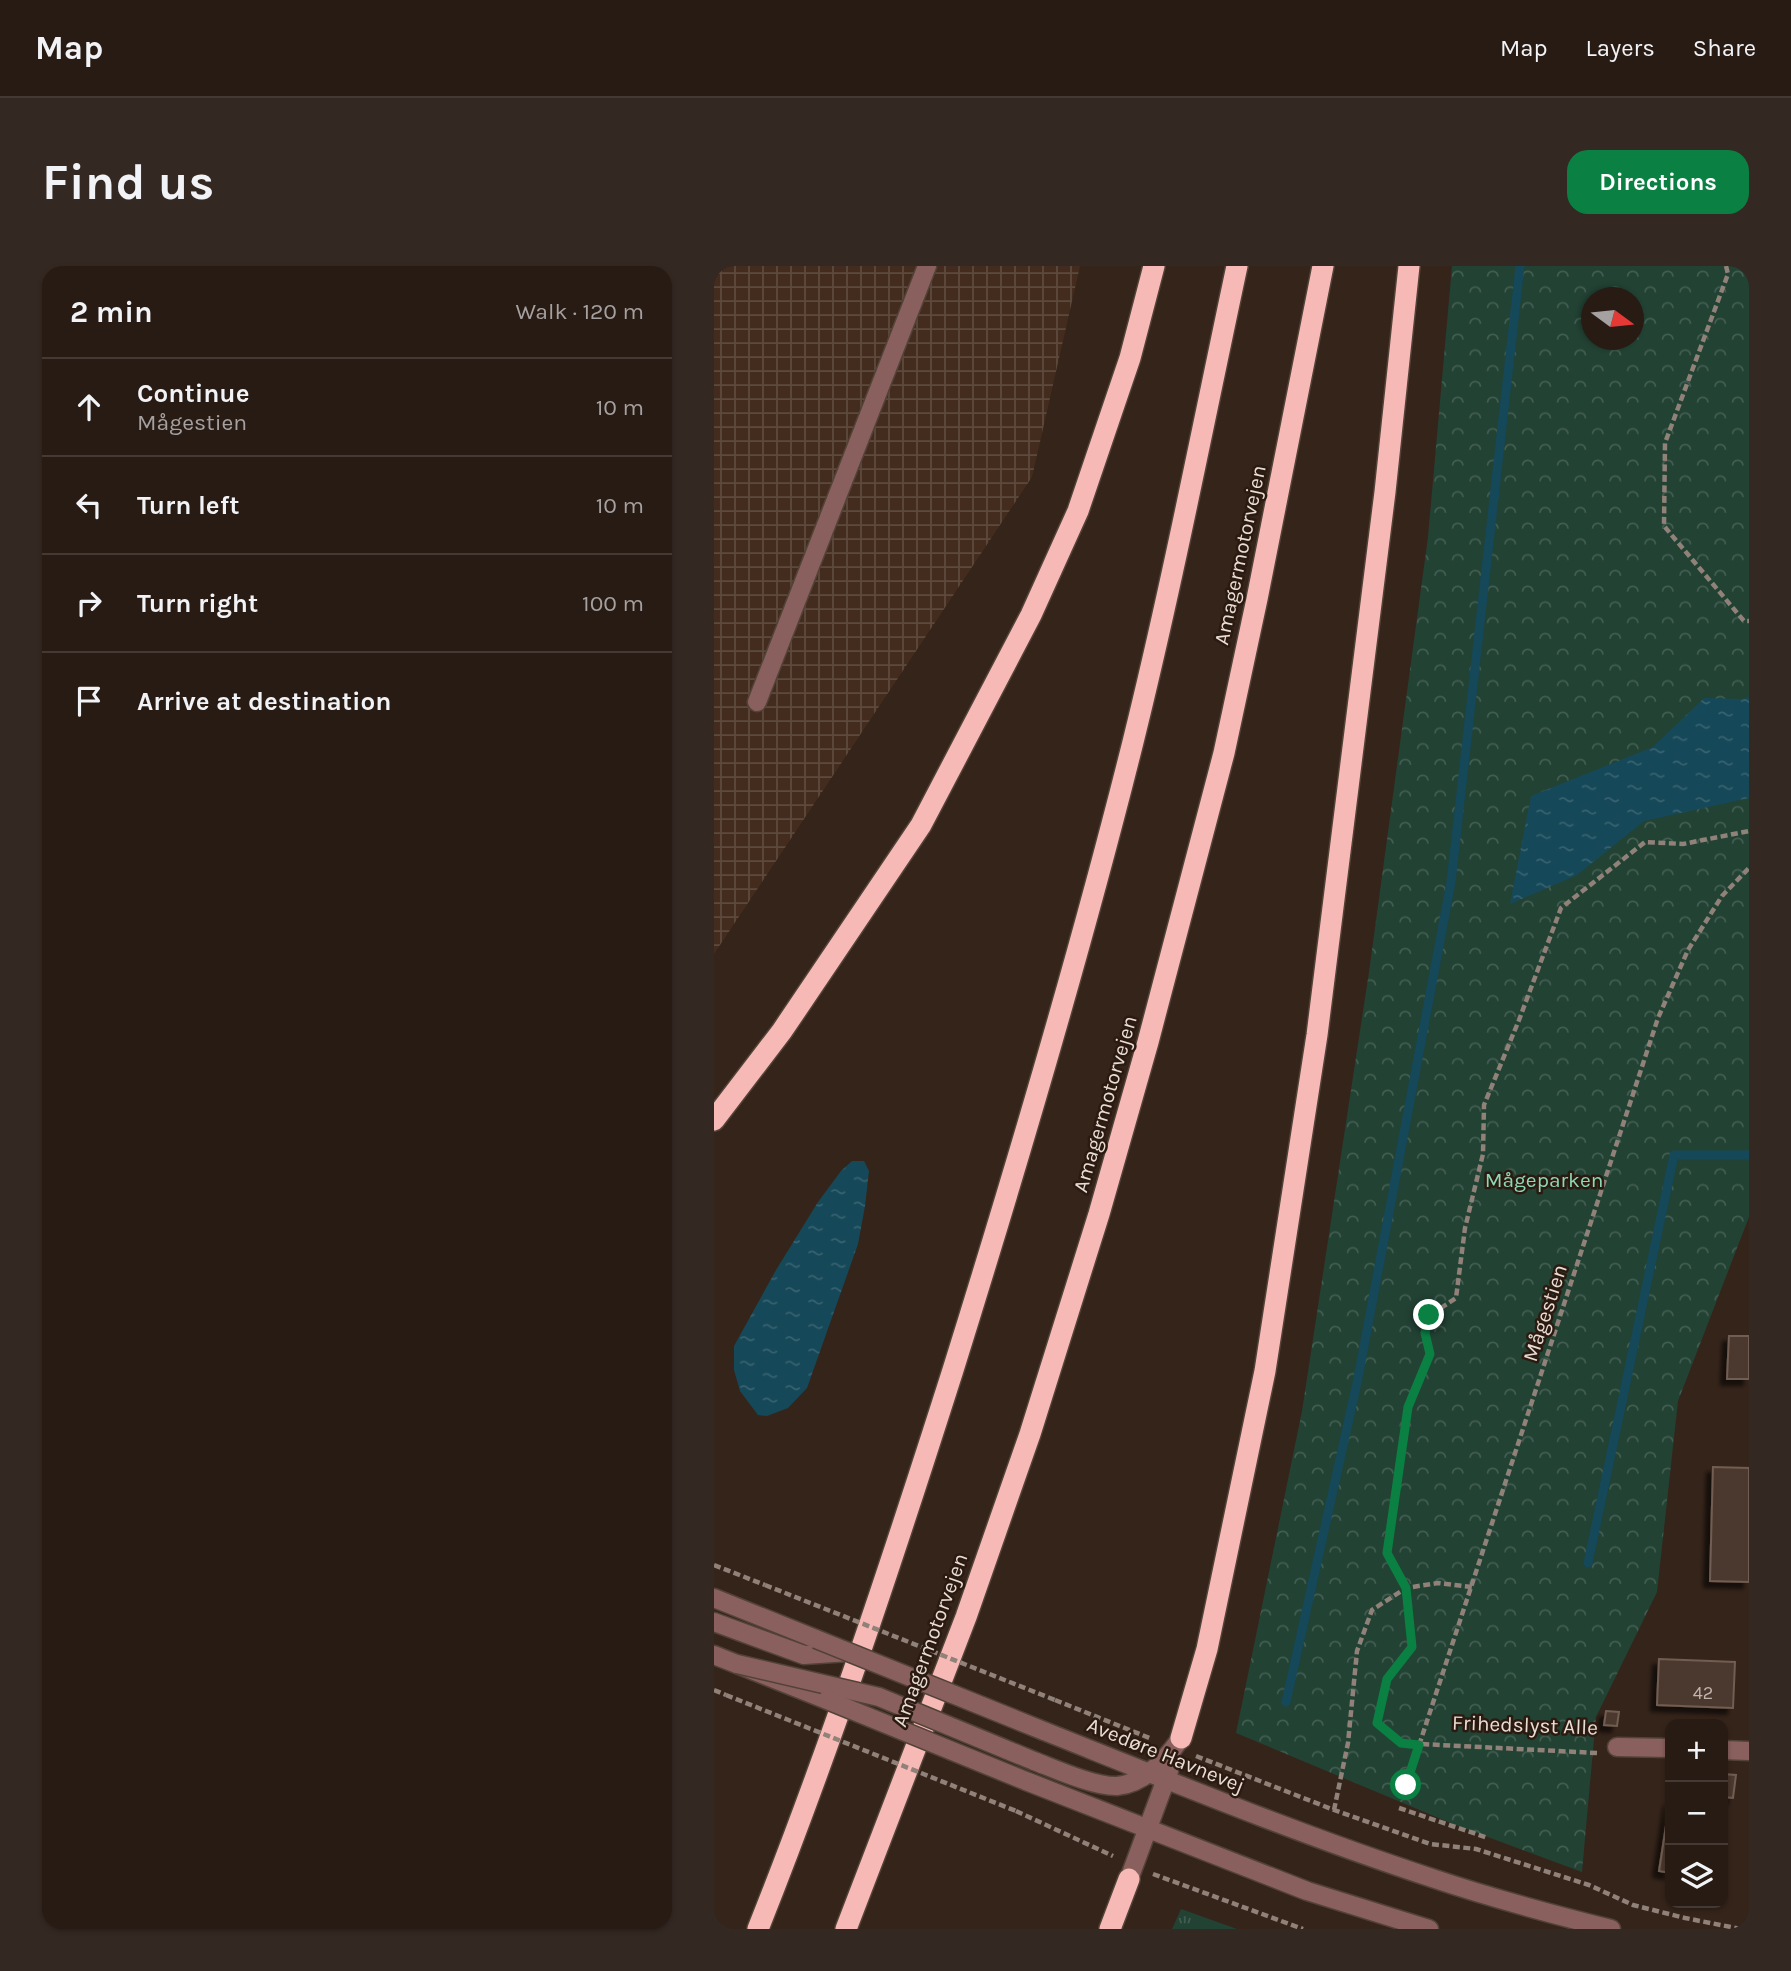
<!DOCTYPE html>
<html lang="en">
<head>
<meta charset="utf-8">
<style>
  body { margin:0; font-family:Karla,sans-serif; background:#342822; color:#f1f3f6 }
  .controls { position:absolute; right:21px; bottom:21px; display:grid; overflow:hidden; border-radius:14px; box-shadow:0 2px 5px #0004 }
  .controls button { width:63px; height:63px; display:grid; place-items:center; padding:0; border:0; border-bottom:2px solid #443934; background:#281b14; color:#f1f3f6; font:35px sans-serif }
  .compass { position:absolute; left:867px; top:21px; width:63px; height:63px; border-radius:50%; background:#281b14; box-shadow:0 2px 5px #0004; rotate:105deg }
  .stop { position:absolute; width:21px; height:21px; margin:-16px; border:5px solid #0b8043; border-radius:50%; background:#fff }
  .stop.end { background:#0b8043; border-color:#fff; box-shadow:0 2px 7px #0008 }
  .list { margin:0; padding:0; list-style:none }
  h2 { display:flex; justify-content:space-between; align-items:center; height:91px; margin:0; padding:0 28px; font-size:30px }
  h2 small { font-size:23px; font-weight:400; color:#a5a1a0 }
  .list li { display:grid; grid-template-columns:46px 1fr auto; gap:21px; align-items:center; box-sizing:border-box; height:98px; padding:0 28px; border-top:2px solid #443934 }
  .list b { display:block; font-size:26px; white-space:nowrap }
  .list p { margin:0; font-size:23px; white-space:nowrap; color:#a5a1a0 }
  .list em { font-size:23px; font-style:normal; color:#a5a1a0 }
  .icon { flex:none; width:38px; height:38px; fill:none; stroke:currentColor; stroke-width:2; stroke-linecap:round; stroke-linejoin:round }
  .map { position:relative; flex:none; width:1035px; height:1663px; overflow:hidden; border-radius:21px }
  header { display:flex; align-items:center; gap:42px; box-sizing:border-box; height:98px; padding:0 35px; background:#281b14; border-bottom:2px solid #443934 }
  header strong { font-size:33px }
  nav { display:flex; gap:38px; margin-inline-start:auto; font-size:24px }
  .intro { display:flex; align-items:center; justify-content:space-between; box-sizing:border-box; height:168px; padding:0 42px }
  h1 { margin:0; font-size:49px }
  .button { padding:18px 32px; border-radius:21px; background:#0b8043; color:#fff; font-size:24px; font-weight:700 }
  main { display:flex; gap:42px; padding:0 42px }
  aside { flex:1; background:#281b14; border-radius:21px; box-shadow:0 2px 5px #0004 }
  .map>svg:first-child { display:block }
  .industrial { fill:url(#industrial-grid) }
  .grass { fill:url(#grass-tufts) }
  .forest { fill:url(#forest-crowns); fill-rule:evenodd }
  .water { fill:url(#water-ripples) }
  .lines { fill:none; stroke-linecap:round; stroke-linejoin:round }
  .stream { stroke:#154859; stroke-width:9 }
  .building { fill:#4c392e; stroke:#715d51; stroke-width:2; filter:url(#shadow) }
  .minor-casing { stroke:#524238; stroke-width:21 }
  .highway-casing { stroke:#524238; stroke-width:24 }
  .path { stroke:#908179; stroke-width:4.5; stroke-dasharray:7 3.5; stroke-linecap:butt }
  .minor { stroke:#89605e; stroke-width:18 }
  .highway { stroke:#f7b9b6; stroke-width:21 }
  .minor-bridge-casing { stroke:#524238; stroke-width:21; stroke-linecap:butt }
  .path-bridge { stroke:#908179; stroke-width:4.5; stroke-dasharray:7 3.5; stroke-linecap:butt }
  .minor-bridge { stroke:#89605e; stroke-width:18 }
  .route { stroke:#0b8043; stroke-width:9 }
  .labels { text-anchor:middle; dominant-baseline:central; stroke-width:5; stroke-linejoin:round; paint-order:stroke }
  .number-label { font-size:18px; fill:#c2b4ac }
  .street-label { font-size:21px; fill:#e9ddd6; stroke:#2b1a10 }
  .park-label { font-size:21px; fill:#8cd9b7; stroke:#2b1a10 }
</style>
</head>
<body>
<header>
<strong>Map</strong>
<nav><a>Map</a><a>Layers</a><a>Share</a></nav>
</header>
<div class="intro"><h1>Find us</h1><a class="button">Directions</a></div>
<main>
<aside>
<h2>2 min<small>Walk · 120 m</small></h2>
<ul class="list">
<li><svg class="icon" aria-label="ahead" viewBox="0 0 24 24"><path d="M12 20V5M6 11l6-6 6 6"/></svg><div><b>Continue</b><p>Mågestien</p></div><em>10 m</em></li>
<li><svg class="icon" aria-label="left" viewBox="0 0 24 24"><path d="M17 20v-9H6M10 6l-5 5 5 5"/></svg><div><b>Turn left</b></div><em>10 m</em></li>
<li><svg class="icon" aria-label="right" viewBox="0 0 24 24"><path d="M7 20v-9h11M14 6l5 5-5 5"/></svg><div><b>Turn right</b></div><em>100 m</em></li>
<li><svg class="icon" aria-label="arrive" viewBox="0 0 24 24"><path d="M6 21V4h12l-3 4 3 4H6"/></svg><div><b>Arrive at destination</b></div></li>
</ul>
</aside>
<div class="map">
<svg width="1035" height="1663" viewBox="0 0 1035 1663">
  <defs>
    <pattern id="industrial-grid" width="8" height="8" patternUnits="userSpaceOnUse" patternTransform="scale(1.75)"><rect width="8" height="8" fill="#432b1e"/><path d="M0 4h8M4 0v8" fill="none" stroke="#5e493e"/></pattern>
    <pattern id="grass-tufts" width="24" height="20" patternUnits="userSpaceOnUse" patternTransform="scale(1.75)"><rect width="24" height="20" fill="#224234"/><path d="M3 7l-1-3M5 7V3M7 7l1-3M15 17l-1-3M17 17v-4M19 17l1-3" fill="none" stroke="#425d51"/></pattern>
    <pattern id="forest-crowns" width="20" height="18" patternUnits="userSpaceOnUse" patternTransform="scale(1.75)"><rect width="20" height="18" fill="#224234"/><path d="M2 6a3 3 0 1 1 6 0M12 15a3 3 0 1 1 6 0" fill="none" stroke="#425d51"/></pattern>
    <pattern id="water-ripples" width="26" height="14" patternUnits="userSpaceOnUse" patternTransform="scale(1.75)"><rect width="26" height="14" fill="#154859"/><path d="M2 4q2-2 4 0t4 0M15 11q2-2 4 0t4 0" fill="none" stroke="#376270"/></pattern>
    <filter id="shadow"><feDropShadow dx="-6" dy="6" stdDeviation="2" flood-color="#0009"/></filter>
  </defs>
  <rect width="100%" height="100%" fill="#35241a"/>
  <path class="industrial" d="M0 0H366L318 211 0 688Z"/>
  <path class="grass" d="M467 1643 523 1663H458Z"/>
  <path class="forest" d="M738 0H1035V951L964 1135 943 1326 882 1451 868 1606 739 1558 522 1467 588 1145 655 706 714 271ZM878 32H920V74H878Z"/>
  <g class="water">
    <path d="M1035 431V532L930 555 863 609 796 638 817 530 939 481 990 432 1029 433Z"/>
    <path d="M138 895H150L155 905 151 940 144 978 93 1122 74 1142 53 1150 44 1149 26 1125 20 1104V1080L62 1004 104 936 127 905Z"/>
  </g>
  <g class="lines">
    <g class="stream">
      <path d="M874 1297 960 889H1035"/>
      <path d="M572 1436 644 1112 737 616 806 0"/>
    </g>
  </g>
  <g class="building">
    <path d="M1015 1070H1035V1113H1013Z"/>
    <path d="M999 1201 1035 1202V1316L996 1315Z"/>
    <path d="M945 1393 1021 1396 1019 1442 943 1439Z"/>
    <path d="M892 1445 905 1446 903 1460 890 1459Z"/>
    <path d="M1009 1508 1022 1509 1019 1532 1009 1531Z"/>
    <path d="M956 1534V1607L945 1605Z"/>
  </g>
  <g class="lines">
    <defs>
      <g id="minor">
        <path d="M43 436 213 0"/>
        <path d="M0 1332 102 1373"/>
        <path d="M0 1356 90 1389 135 1386"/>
        <path d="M0 1389 113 1434"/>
        <path d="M330 1465C458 1516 587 1569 718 1612 777 1632 837 1648 897 1663"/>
        <path d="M903 1481 956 1482"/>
        <path d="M1009 1484 1035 1485"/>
        <path d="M320 1495C341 1503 381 1521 403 1520 430 1518 453 1492 467 1472"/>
        <path d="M312 1515 593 1625 715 1663"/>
        <path d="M415 1613 455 1505"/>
      </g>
      <g id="highway">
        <path d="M0 854 68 765 207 559 317 349 364 245 416 92 440 0"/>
        <path d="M467 1472 493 1383 551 1105 603 769 671 226 695 0"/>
        <path d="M44 1663C117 1480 179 1292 239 1104 304 896 366 688 419 476 458 319 489 159 523 0"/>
        <path d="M132 1663 252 1351 316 1168 385 948 434 776 510 487 543 333 609 0"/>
        <path d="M396 1663 415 1613"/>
      </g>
    </defs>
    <use href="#minor" class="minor-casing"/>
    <use href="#highway" class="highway-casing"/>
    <g class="path">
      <path d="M1012 0 1014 8 951 177 950 260 1030 355H1035"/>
      <path d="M0 1299 51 1319"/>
      <path d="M0 1424 12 1429"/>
      <path d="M341 1434 438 1473"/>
      <path d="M883 1487 687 1477 662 1457 673 1413 699 1381 692 1322 673 1287 694 1141 716 1088 711 1067 715 1050 742 1032 751 962 769 888 770 839 805 754 847 642 931 576 969 578 1035 565"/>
      <path d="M482 1490 620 1544 716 1578 762 1583 875 1619 919 1639 971 1652 1027 1663"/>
      <path d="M692 1519 944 752 974 684 1008 630 1035 602"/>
      <path d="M685 1542 774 1572"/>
      <path d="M620 1544 634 1477 643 1385 658 1344 692 1322 724 1317 758 1321"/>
      <path d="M302 1545 399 1590"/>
      <path d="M439 1608 589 1663"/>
    </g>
    <use href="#minor" class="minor"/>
    <use href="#highway" class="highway"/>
    <defs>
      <g id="minor-bridge">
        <path d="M102 1373 330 1465"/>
        <path d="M23 1398 165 1431 320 1495"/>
        <path d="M113 1434 312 1515"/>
      </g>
    </defs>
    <use href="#minor-bridge" class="minor-bridge-casing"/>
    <g class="path-bridge">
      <path d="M51 1319 341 1434"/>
      <path d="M12 1429 302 1545"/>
    </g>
    <use href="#minor-bridge" class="minor-bridge"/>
  </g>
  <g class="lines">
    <path class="route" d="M692 1519 705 1479 687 1477 663 1457 673 1413 698 1381 692 1322 673 1287 694 1141 716 1088 711 1067 715 1049"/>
  </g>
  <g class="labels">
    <g class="number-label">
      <text x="989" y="1427">42</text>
    </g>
    <g class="street-label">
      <text transform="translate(526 289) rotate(-78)">Amagermotorvejen</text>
      <text transform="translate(391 838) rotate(-74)">Amagermotorvejen</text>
      <text transform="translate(831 1047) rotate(-72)">Mågestien</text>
      <text transform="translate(216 1374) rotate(-70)">Amagermotorvejen</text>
      <text transform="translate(811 1459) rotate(2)">Frihedslyst Alle</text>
      <text transform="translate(452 1489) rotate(22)">Avedøre Havnevej</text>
    </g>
    <g class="park-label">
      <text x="830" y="914">Mågeparken</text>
    </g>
  </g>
</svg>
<div class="controls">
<button>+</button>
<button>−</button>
<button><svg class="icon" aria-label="layers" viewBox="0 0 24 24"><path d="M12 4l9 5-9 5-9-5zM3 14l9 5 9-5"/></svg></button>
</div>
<svg class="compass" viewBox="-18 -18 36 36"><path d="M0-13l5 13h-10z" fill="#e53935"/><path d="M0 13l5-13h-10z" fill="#a5a1a0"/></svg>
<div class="stop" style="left:692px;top:1519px"></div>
<div class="stop end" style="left:715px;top:1049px"></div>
</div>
</main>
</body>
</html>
